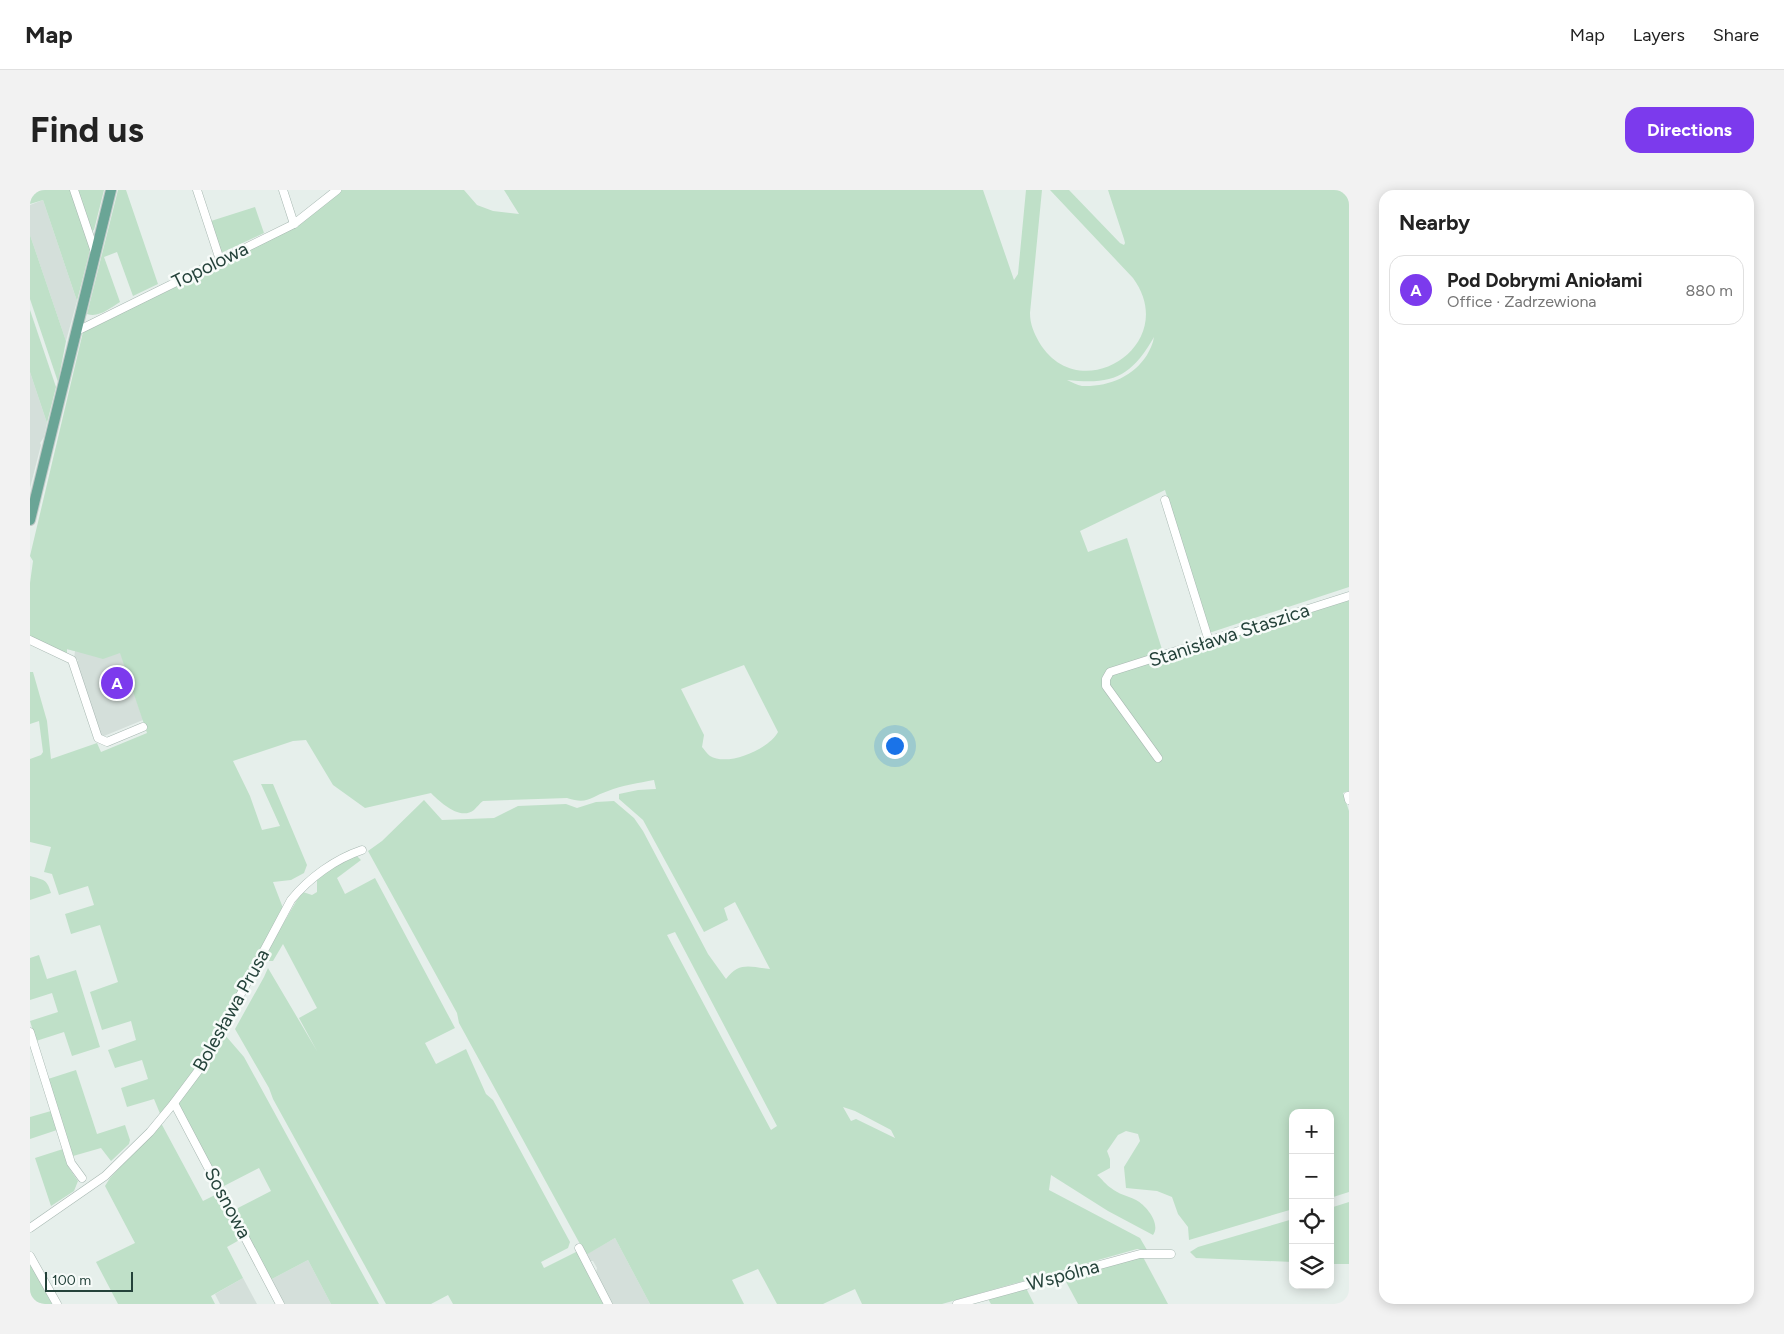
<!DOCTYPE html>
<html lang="en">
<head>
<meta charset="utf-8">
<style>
  body { margin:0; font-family:Figtree,sans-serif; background:#f2f2f2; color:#222 }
  .controls { position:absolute; right:15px; bottom:15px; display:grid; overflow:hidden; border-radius:10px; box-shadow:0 2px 12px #0003 }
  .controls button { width:45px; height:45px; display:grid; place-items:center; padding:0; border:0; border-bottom:1px solid #e0e0e0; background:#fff; color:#222; font:25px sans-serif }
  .scale { position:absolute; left:15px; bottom:12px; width:88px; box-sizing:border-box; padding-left:5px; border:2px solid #24423a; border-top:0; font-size:14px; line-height:18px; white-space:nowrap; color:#24423a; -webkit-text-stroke:4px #f7fbf9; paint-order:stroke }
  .you { position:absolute; left:864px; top:555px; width:18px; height:18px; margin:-12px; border:4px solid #fff; border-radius:50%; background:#1a73e8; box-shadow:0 0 0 8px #1a73e833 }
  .badge { display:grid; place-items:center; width:32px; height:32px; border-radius:50%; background:#7c3aed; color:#fff; font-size:16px; font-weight:700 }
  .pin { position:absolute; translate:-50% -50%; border:2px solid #fff; box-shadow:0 1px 5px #0006 }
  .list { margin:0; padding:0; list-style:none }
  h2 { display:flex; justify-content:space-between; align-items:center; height:65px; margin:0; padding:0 20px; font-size:21px }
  h2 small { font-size:16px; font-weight:400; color:#767676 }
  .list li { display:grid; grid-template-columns:32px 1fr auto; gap:15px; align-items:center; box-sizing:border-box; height:70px; margin:0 10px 10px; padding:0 10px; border:1px solid #e0e0e0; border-radius:15px }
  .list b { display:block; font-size:19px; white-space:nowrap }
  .list p { margin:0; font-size:16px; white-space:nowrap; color:#767676 }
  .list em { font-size:16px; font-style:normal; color:#767676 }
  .icon { flex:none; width:28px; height:28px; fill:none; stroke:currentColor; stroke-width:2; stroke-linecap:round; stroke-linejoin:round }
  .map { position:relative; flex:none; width:1319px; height:1114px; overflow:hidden; border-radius:15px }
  header { display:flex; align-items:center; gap:30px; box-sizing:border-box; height:70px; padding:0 25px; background:#fff; border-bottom:1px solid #e0e0e0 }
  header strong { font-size:24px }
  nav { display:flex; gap:28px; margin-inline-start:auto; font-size:18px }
  .intro { display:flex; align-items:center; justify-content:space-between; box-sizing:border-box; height:120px; padding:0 30px }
  h1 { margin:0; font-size:35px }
  .button { padding:12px 22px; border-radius:15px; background:#7c3aed; color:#fff; font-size:18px; font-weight:700 }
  main { display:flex; gap:30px; padding:0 30px }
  aside { flex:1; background:#fff; border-radius:15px; box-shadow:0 2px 12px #0003 }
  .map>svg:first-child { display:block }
  .built { fill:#d4dfda }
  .green { fill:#bfe0c8; fill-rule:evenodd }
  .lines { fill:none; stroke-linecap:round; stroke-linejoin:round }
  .minor-casing { stroke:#a8b8b2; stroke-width:9 }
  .major-casing { stroke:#c2cac8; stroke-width:12 }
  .minor { stroke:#fff; stroke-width:8 }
  .major { stroke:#6aa596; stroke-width:10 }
  .labels { text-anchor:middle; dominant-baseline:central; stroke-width:5; stroke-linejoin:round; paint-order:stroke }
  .street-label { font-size:19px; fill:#24423a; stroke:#f7fbf9 }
</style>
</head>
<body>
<header>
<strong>Map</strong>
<nav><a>Map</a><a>Layers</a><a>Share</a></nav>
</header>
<div class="intro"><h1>Find us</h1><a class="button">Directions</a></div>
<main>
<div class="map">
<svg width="1319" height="1114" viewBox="0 0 1319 1114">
  <rect width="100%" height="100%" fill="#e6efeb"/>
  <g class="built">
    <path d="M13 10 47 111 36 151 0 45V15Z"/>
    <path d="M0 182 17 233 14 247 10 253 11 255 0 298Z"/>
    <path d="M76 419 113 530 74 546 69 544 46 473 48 470 44 469 45 461 36 459Z"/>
    <path d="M585 1048 620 1114H581L566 1083 567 1078 563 1071H560L557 1064Z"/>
    <path d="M278 1070 301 1114H253L240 1090Z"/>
    <path d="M213 1088 227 1114H190L185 1104Z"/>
  </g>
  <g class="green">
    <path d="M0 0H42L61 56 47 111 13 10 0 14Z"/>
    <path d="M46 0H74L64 40 61 41Z"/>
    <path d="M88 0H96L128 94 103 106 87 62 74 67 90 112C80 118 69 128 57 124Z"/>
    <path d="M311 0H434L447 15 463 21 489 24 474 0H953L984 90 988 84 996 0H1012L1000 123C1000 134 1004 143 1009 152 1049 220 1152 155 1103 88L1020 0H1039L1090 53 1094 55 1095 53 1094 49 1078 0H1319V397L1179 443 1135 300 1050 341 1058 362 1097 348 1135 469 1319 409V601L1313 603 1319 621V1002L1300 1008V923H1263V1019L1159 1050 1158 1037 1148 1024 1142 1007 1127 1001 1096 998 1094 977 1110 951 1108 944 1096 941 1088 945 1077 961 1080 969V978L1067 985C1072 989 1076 995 1081 998 1088 1004 1098 1006 1106 1010 1117 1016 1131 1034 1123 1045L1078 1021 1021 985 1019 1000 1110 1048 1117 1060 1107 1059 912 1114H832L825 1099 793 1114H747L728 1079 702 1090 714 1114H620L585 1048 556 1065 429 833 427 823 338 661 352 651 394 610 412 630 464 628 488 616 536 614 547 618 566 612 584 611 604 628 613 641 678 764 696 789C709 771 721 777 740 779L705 712 694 718 698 730 674 742 613 630 589 609V604L608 600 626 599 624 590C609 593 592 595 578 601 560 607 558 615 537 608L453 611C450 613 447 617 444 620 430 631 410 612 401 603L335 618 303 595 276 550 263 551 203 571 220 606 232 640 250 636 231 594H243L277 675 274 683 261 690 243 692 253 718 174 869 131 926 124 909 97 917 91 898 118 889 112 870 85 878 78 860 106 850 101 831 72 840 60 802 88 792 70 735 41 744 35 724 64 715 58 696 29 705 22 684 14 682 21 657 0 652V569L11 565 13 562 9 531 0 534V482H3L17 531 21 569 67 553 71 562 117 543 90 463 73 469 37 459V463L34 462 0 448V393L3 371 0 366 53 142 263 38ZM1124 147C1123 154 1120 159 1117 165 1103 187 1078 197 1052 196 1047 195 1042 192 1037 190 1083 195 1101 187 1124 147ZM714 475 748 542C739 559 698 577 680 566 677 564 674 559 672 557L674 545 651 499ZM645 742 747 936 741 940 637 745ZM813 917 825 921 861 940 865 948 826 929 821 931Z"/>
    <path d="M225 17 234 43 191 63 181 31Z"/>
    <path d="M0 45 36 151 28 192 0 109Z"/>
    <path d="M0 120 26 197 17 233 0 182Z"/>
    <path d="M326 665 331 670 307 688 315 704 345 688 425 838 395 853 406 874 436 859 456 904 463 910 540 1052 538 1058 511 1072 514 1078 548 1061 576 1114H423L418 1105 401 1114H356L243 909 239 898 205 839 234 787 238 778 287 861 269 828 287 818 253 754 243 771H239L235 765 271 703 273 702 282 705 287 702V690L302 678Z"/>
    <path d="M0 686C14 690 17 689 21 703L0 710Z"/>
    <path d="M9 765 17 789 46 780 70 857 42 866 34 842 6 851 0 831 28 822 22 803 0 810V768Z"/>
    <path d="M195 845 214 867 349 1114H301L278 1070 240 1090 204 1020 241 1001 229 978 192 997 147 914 175 877Z"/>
    <path d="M46 880 67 944 95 935 100 950 99 954 81 971 71 958 43 966 18 889Z"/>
    <path d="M21 921 27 940 0 949V927Z"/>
    <path d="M131 933 173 1011 189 1003 213 1048 197 1057 213 1088 181 1106 185 1114H88L66 1072 105 1053 75 996 80 988Z"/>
    <path d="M33 959 39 978 48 991 44 1001 21 1016 5 968Z"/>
    <path d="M1319 1012V1074H1300V1018Z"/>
    <path d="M1263 1029V1072L1166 1068 1160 1062 1168 1057Z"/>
    <path d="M1113 1067 1138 1114H1048L1034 1088Z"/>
    <path d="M0 1074 22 1114H0Z"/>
    <path d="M996 1098 1004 1114H961L958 1109Z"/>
  </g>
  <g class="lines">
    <defs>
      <g id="minor">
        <path d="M44 0 65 62"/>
        <path d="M167 0 190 70"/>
        <path d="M253 0 264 34"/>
        <path d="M47 141 264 34 307 0"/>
        <path d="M1135 310 1179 451"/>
        <path d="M0 450 42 470 68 548 77 552 113 537"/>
        <path d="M1128 568 1076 496V489L1080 482 1319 406"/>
        <path d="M1318 606 1319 610"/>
        <path d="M0 842 41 973 52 988"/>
        <path d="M144 913 250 1114"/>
        <path d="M0 1038 75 986 120 942 144 913 174 873 261 710C279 688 305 669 332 660"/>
        <path d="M549 1058 578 1114"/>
        <path d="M0 1066 27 1114"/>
        <path d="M927 1114 1110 1064H1141"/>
      </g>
      <path id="major" d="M0 330 81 0"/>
    </defs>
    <use href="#minor" class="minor-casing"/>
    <use href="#major" class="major-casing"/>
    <use href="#minor" class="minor"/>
    <use href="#major" class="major"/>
  </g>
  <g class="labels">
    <g class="street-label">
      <text transform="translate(180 75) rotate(-26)">Topolowa</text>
      <text transform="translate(1199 445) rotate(-18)">Stanisława Staszica</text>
      <text transform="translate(201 820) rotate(-61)">Bolesława Prusa</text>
      <text transform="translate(198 1013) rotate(62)">Sosnowa</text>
      <text transform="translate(1033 1085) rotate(-15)">Wspólna</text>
    </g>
  </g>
</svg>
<div class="controls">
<button>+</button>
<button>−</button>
<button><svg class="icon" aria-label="locate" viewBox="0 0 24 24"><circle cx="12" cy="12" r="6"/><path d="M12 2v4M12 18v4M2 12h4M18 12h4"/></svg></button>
<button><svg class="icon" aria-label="layers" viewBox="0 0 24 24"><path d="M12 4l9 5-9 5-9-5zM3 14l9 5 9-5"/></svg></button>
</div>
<div class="scale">100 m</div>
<div class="you"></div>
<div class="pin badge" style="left:87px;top:493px">A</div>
</div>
<aside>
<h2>Nearby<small></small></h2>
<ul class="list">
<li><span class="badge">A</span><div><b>Pod Dobrymi Aniołami</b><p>Office · Zadrzewiona</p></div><em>880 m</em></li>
</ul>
</aside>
</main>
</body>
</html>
